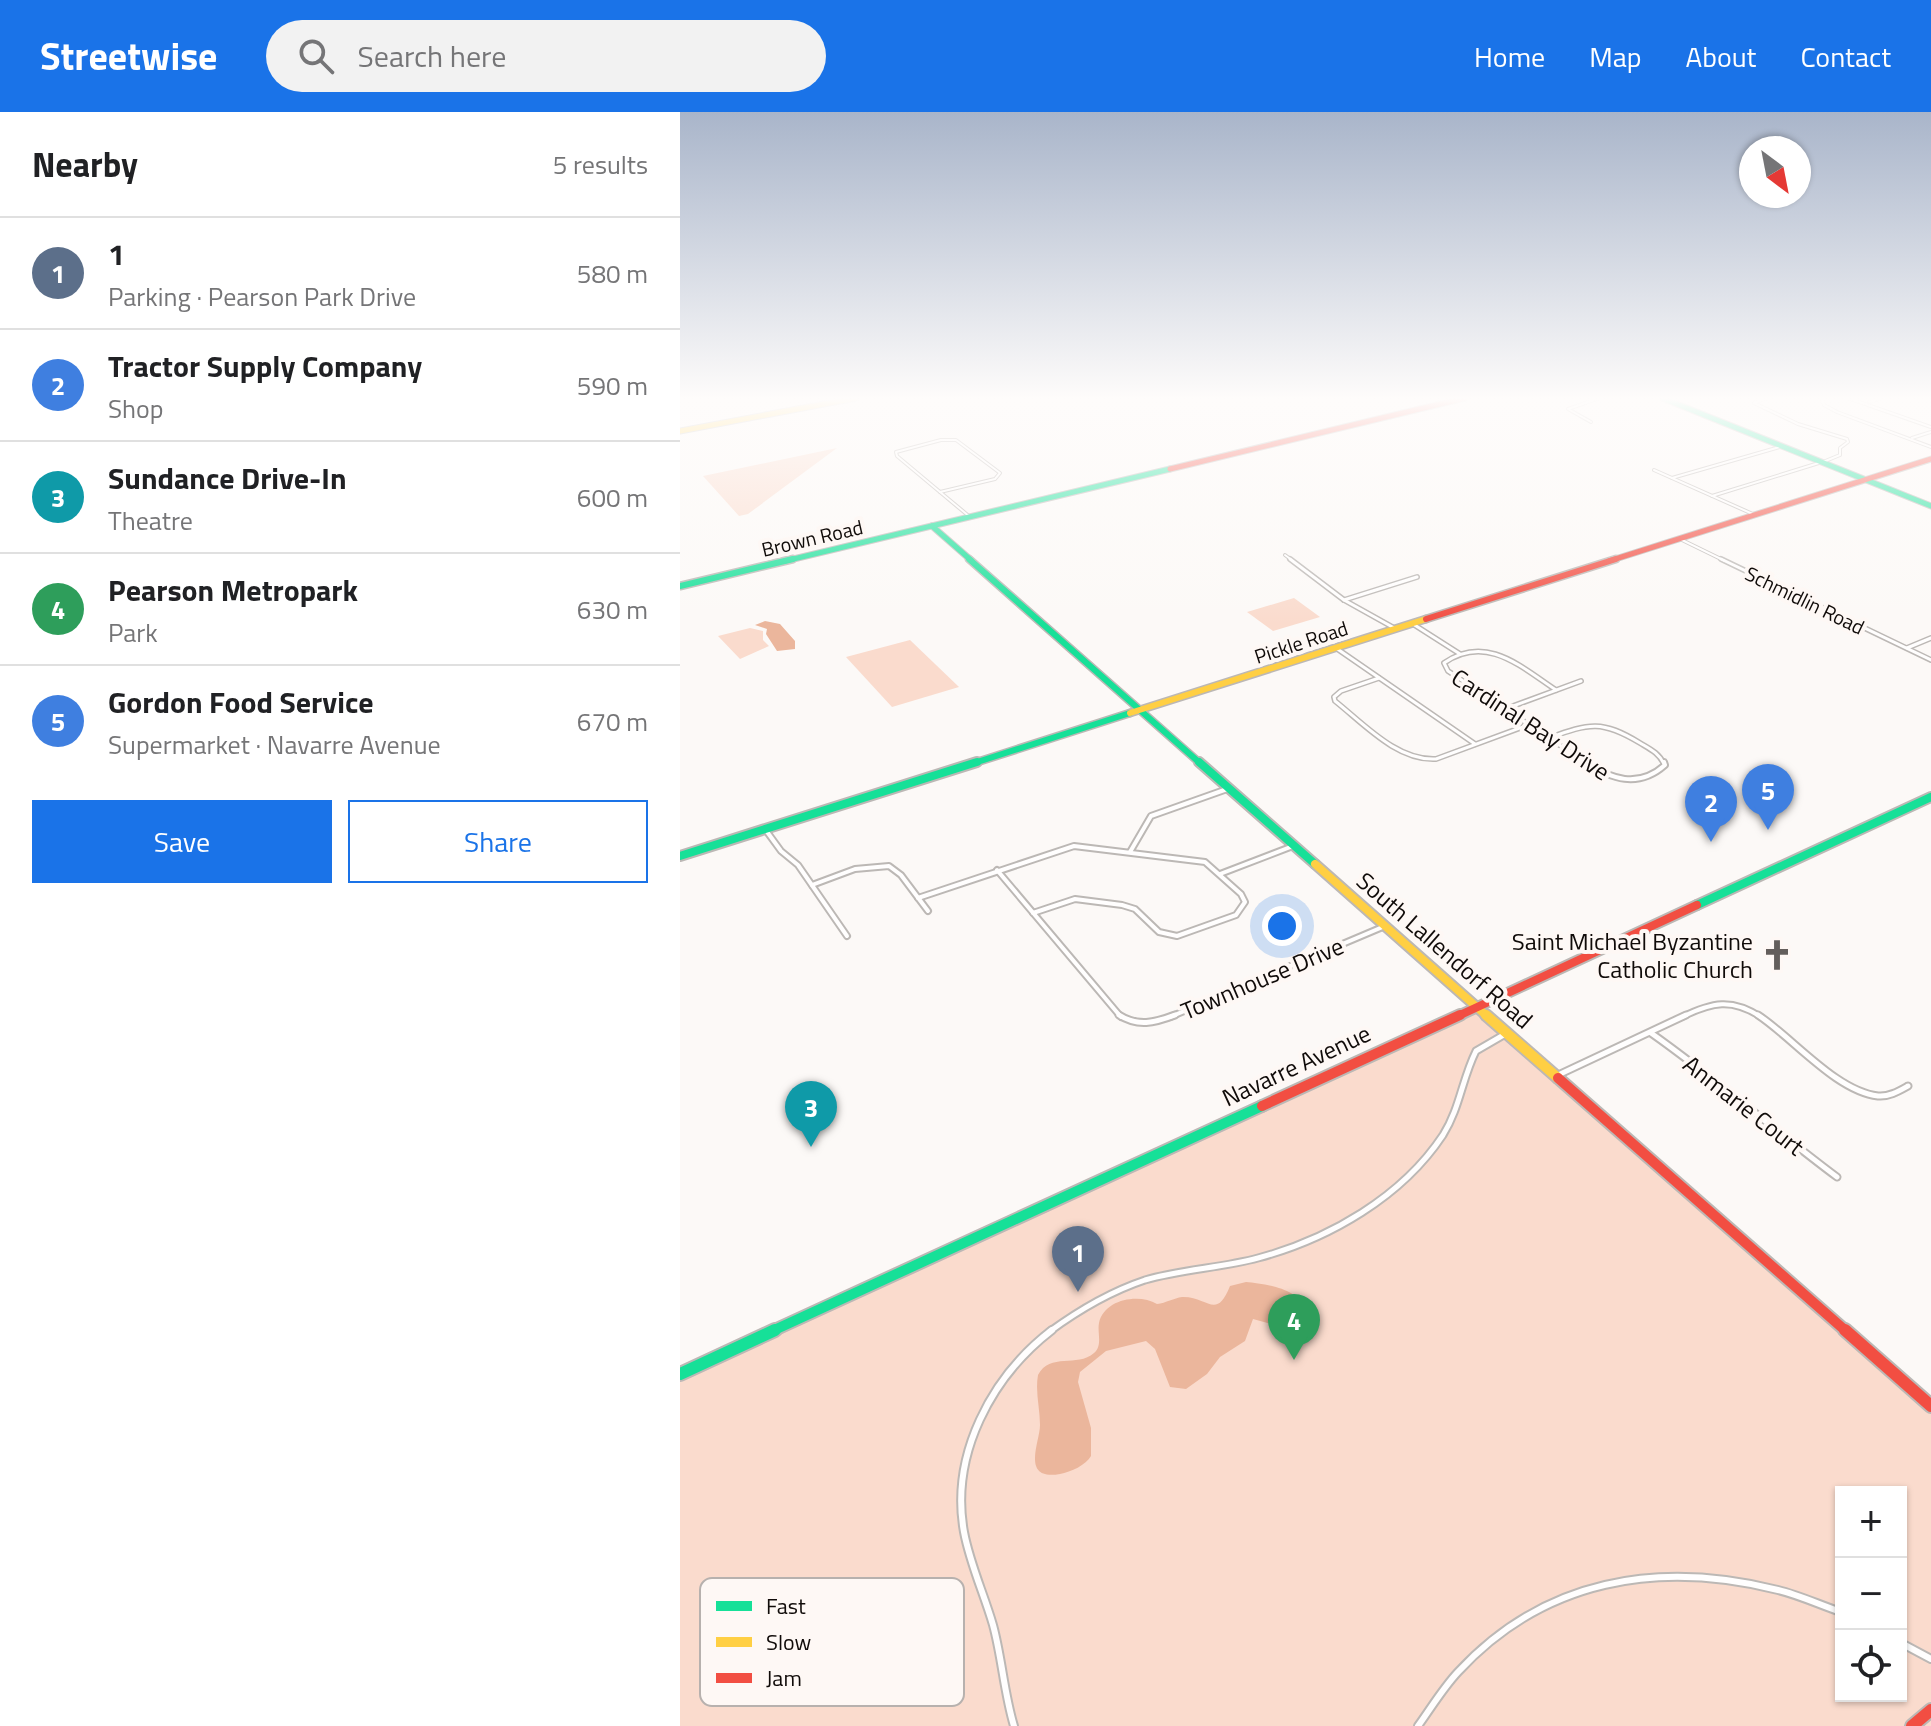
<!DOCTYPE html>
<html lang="en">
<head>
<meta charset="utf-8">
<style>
  body { margin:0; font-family:"Titillium Web",sans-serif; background:#f2f2f2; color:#202124 }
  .controls { position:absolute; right:24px; bottom:24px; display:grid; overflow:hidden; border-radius:0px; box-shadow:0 2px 6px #0004 }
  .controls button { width:72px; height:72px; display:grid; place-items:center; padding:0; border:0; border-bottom:2px solid #e0e0e0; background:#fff; color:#202124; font:40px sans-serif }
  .compass { position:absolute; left:1059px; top:24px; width:72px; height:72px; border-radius:50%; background:#fff; box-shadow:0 2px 6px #0004; rotate:148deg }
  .you { position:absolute; left:602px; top:814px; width:28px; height:28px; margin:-20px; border:6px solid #fff; border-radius:50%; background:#1a73e8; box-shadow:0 0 0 12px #1a73e833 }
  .badge { display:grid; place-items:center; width:52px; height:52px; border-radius:50%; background:#1a73e8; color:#fff; font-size:26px; font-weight:700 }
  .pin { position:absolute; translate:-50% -66px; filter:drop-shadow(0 2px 4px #0008) }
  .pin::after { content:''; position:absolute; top:42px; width:28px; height:24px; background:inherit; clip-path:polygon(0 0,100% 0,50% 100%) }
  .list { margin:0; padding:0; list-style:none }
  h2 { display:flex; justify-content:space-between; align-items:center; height:104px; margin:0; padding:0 32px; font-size:34px }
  h2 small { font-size:26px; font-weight:400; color:#757577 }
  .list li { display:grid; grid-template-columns:52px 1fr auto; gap:24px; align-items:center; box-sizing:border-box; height:112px; padding:0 32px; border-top:2px solid #e0e0e0 }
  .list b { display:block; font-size:30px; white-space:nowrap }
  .list p { margin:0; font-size:26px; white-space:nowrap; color:#757577 }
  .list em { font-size:26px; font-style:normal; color:#757577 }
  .actions { display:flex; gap:16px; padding:24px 32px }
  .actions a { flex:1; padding:18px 0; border:2px solid #1a73e8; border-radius:0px; text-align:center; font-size:28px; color:#1a73e8 }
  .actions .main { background:#1a73e8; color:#fff }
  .icon { flex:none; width:44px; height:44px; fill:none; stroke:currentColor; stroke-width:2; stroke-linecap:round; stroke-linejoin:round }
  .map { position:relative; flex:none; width:1251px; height:1614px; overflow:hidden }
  header { display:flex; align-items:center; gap:48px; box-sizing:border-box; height:112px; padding:0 40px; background:#1a73e8; color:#fff }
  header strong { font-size:38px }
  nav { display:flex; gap:44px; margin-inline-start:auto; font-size:28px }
  .search { width:560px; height:72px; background:#f2f2f2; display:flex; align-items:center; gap:20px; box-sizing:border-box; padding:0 28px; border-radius:44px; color:#757577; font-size:30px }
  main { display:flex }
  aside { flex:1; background:#fff }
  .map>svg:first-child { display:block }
  .green { fill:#fadbcd; fill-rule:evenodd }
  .water { fill:#ebb69c }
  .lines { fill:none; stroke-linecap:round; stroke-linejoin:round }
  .street-far4-casing { stroke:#bcb8b5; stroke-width:4 }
  .street-far3-casing { stroke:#bcb8b5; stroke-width:6 }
  .street-far2-casing { stroke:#bcb8b5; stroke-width:8 }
  .street-far1-casing { stroke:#bcb8b5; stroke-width:9 }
  .street-casing { stroke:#bcb8b5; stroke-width:10 }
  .fast-far4-casing { stroke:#bcb8b5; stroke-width:7 }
  .fast-far3-casing { stroke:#bcb8b5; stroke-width:9 }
  .fast-far2-casing { stroke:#bcb8b5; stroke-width:12 }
  .fast-far1-casing { stroke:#bcb8b5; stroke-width:14 }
  .fast-casing { stroke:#bcb8b5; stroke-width:16 }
  .slow-far3-casing { stroke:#bcb8b5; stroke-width:7 }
  .slow-far2-casing { stroke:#bcb8b5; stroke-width:9 }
  .slow-far1-casing { stroke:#bcb8b5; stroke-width:12 }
  .slow-casing { stroke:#bcb8b5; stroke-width:14 }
  .jam-far4-casing { stroke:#bcb8b5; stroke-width:7 }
  .jam-far3-casing { stroke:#bcb8b5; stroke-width:9 }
  .jam-far2-casing { stroke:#bcb8b5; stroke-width:12 }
  .jam-far1-casing { stroke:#bcb8b5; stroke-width:14 }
  .jam-casing { stroke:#bcb8b5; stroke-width:16 }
  .street-far4 { stroke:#fffefe; stroke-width:2 }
  .street-far3 { stroke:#fffefe; stroke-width:3 }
  .street-far2 { stroke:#fffefe; stroke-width:4 }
  .street-far1 { stroke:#fffefe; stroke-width:5 }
  .street { stroke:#fffefe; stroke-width:6 }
  .fast-far4 { stroke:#16e098; stroke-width:5 }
  .fast-far3 { stroke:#16e098; stroke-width:6 }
  .fast-far2 { stroke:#16e098; stroke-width:8 }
  .fast-far1 { stroke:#16e098; stroke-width:10 }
  .fast { stroke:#16e098; stroke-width:12 }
  .slow-far3 { stroke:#ffcf43; stroke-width:5 }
  .slow-far2 { stroke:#ffcf43; stroke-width:6 }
  .slow-far1 { stroke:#ffcf43; stroke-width:8 }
  .slow { stroke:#ffcf43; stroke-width:10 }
  .jam-far4 { stroke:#f24e42; stroke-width:5 }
  .jam-far3 { stroke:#f24e42; stroke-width:6 }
  .jam-far2 { stroke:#f24e42; stroke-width:8 }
  .jam-far1 { stroke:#f24e42; stroke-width:10 }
  .jam { stroke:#f24e42; stroke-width:12 }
  .labels { text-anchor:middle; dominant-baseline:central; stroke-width:8; stroke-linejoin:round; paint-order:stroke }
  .far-street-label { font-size:20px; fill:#100b09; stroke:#fef8f5 }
  .street-label { font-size:24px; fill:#100b09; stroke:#fef8f5 }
  .poi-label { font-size:24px; fill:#100b09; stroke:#fef8f5; text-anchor:end }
  .key { fill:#fef8f5; stroke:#b7b1ae; stroke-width:2 }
  .key-label { font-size:22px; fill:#100b09 }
</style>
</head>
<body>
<header>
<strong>Streetwise</strong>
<div class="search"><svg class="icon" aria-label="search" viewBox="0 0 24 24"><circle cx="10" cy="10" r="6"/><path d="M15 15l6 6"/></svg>Search here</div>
<nav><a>Home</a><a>Map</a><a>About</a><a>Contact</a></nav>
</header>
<main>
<aside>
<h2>Nearby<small>5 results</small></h2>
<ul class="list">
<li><span class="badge" style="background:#5c6f8a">1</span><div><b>1</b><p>Parking · Pearson Park Drive</p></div><em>580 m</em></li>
<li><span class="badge" style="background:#3f7fe0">2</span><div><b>Tractor Supply Company</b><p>Shop</p></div><em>590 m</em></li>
<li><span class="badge" style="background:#0f9aa8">3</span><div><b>Sundance Drive-In</b><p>Theatre</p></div><em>600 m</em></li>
<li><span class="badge" style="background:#2e9e5b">4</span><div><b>Pearson Metropark</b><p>Park</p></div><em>630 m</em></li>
<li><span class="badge" style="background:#3f7fe0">5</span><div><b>Gordon Food Service</b><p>Supermarket · Navarre Avenue</p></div><em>670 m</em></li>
</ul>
<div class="actions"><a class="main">Save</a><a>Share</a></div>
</aside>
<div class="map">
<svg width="1251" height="1614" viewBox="0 0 1251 1614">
  <rect width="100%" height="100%" fill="#fcf9f7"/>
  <g class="green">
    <path d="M157 336 68 402 59 404 23 364Z"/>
    <path d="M614 486 640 505 593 519 567 500Z"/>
    <path d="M70 516 83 519V528L89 534 60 547 38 524Z"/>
    <path d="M230 528 279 575 212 595 166 545Z"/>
    <path d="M797 892 1251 1294V1614H0V1262ZM1161 1380H1221V1584H1161Z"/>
  </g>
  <g class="water">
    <path d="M85 509 100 512 115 529V537L97 539 86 522 87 517 75 513Z"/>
    <path d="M566 1170C589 1172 642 1180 613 1215L605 1216 573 1207 565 1229 540 1245 527 1262 506 1277 490 1275 475 1237 466 1229 426 1239 400 1260 398 1270 411 1316V1344C406 1353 391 1360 380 1362 340 1369 360 1330 360 1313 360 1296 355 1280 358 1263 370 1240 397 1256 414 1241 423 1234 417 1220 419 1211 424 1187 459 1181 477 1192 486 1191 494 1186 502 1185 528 1184 536 1209 550 1174Z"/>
  </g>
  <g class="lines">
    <defs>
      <g id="street-far4">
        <path d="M1141 286 1144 293 1157 300 1251 335"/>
        <path d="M1168 286 1251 315"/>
        <path d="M1189 290 1202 286"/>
        <path d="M1074 291 1118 312 1167 327 1168 330 1160 336V343L1143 350"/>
        <path d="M1074 291 1087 286"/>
        <path d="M911 310 888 297 919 286"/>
        <path d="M1232 326 1251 320"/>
        <path d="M261 328H276L320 361 315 367 260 380 217 344 216 340Z"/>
        <path d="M974 358 1075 403"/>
        <path d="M992 366 1103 334"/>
        <path d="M260 380 290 405"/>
        <path d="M1032 384 1142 350"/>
        <path d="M1000 427 1045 449"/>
        <path d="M605 443 613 449"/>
      </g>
      <g id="street-far3">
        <path d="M610 447 664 488 716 517"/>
        <path d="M1041 447 1251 548"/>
        <path d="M664 488 737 465"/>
        <path d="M733 512 780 542"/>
        <path d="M656 536 795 632"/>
        <path d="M1227 536 1251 526"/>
        <path d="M699 566 661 579 654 585 655 589C684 612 717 649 756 647L848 613"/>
        <path d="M825 597 901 569"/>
        <path d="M869 626 908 652"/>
        <path d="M869 626 768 559 764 551C806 522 840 554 876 578"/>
        <path d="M869 626C910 611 922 608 960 631 970 637 979 641 984 652"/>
      </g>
      <g id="street-far2">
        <path d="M905 650C931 667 958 677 985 653L984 650"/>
        <path d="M85 717 101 739 118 753 167 824"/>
        <path d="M450 740 471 704 550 676"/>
        <path d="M317 758 441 905"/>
        <path d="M540 762 613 734"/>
        <path d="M132 773 175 757 209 754 221 763 248 799"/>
        <path d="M238 786 394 734 525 750 561 782 565 790 556 803 497 824 479 820 455 797 442 793 395 787 353 801"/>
        <path d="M490 905 705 814"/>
        <path d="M1002 905C1032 890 1052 886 1081 905"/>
      </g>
      <g id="street-far1">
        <path d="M439 903C458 915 474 911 495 903"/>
        <path d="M1078 903C1113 926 1156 979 1198 984 1209 985 1219 979 1228 974"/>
        <path d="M971 921C1035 966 1094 1018 1157 1065"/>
        <path d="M876 964 1006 903"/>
        <path d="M369 1220C399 1198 429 1180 465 1168 502 1157 541 1156 578 1146 649 1127 722 1085 763 1023 780 996 782 967 796 939L827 921"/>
      </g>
      <g id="street">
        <path d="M1221 1531 1251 1547"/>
        <path d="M334 1614C324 1581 322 1546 313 1513 304 1482 290 1452 284 1420 270 1343 311 1265 372 1218"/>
        <path d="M738 1614C751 1596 763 1576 778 1560 864 1467 978 1448 1098 1478 1119 1483 1140 1493 1161 1500"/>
      </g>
      <g id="fast-far4">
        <path d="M982 286 1251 394"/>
        <path d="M252 414 292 449"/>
        <path d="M105 449 490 357"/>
      </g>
      <g id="fast-far3">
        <path d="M289 447 521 652"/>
        <path d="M0 474 113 447"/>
        <path d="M291 652 450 601"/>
      </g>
      <g id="fast-far2">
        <path d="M519 650 635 752"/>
        <path d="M0 744 297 650"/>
        <path d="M1017 793 1251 685"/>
      </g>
      <path id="fast-far1" d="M90 1220 582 994"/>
      <path id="fast" d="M0 1262 95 1218"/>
      <path id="slow-far3" d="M0 319 176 286"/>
      <path id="slow-far2" d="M450 601 746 507"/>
      <path id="slow-far1" d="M635 752 808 905"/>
      <path id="slow" d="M806 903 878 966"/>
      <g id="jam-far4">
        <path d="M490 357 785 286"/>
        <path d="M929 449 1251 347"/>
      </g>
      <path id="jam-far3" d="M746 507 936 447"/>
      <path id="jam-far2" d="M776 905 1017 793"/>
      <g id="jam-far1">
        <path d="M878 966 1167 1220"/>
        <path d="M582 994 780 903"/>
      </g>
      <g id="jam">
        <path d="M1165 1218 1251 1294"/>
        <path d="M1232 1614 1251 1598"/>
      </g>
    </defs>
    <use href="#street-far4" class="street-far4-casing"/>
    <use href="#street-far3" class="street-far3-casing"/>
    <use href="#street-far2" class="street-far2-casing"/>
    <use href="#street-far1" class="street-far1-casing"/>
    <use href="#street" class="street-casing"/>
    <use href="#fast-far4" class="fast-far4-casing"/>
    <use href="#fast-far3" class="fast-far3-casing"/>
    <use href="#fast-far2" class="fast-far2-casing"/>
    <use href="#fast-far1" class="fast-far1-casing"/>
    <use href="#fast" class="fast-casing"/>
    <use href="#slow-far3" class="slow-far3-casing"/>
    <use href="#slow-far2" class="slow-far2-casing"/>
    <use href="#slow-far1" class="slow-far1-casing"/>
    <use href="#slow" class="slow-casing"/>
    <use href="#jam-far4" class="jam-far4-casing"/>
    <use href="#jam-far3" class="jam-far3-casing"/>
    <use href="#jam-far2" class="jam-far2-casing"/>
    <use href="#jam-far1" class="jam-far1-casing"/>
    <use href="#jam" class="jam-casing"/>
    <use href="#street-far4" class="street-far4"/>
    <use href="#street-far3" class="street-far3"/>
    <use href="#street-far2" class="street-far2"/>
    <use href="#street-far1" class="street-far1"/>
    <use href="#street" class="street"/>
    <use href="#fast-far4" class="fast-far4"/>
    <use href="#fast-far3" class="fast-far3"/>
    <use href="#fast-far2" class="fast-far2"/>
    <use href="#fast-far1" class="fast-far1"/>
    <use href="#fast" class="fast"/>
    <use href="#slow-far3" class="slow-far3"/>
    <use href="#slow-far2" class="slow-far2"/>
    <use href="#slow-far1" class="slow-far1"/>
    <use href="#slow" class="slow"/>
    <use href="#jam-far4" class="jam-far4"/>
    <use href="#jam-far3" class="jam-far3"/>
    <use href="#jam-far2" class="jam-far2"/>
    <use href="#jam-far1" class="jam-far1"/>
    <use href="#jam" class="jam"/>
  </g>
  <linearGradient id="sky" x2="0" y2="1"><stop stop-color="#a9b5ca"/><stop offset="0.56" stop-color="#fefcfb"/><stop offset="1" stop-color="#fefcfb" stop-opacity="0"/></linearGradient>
  <rect width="1251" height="512" fill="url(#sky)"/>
  <defs>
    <symbol id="church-bare" viewBox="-9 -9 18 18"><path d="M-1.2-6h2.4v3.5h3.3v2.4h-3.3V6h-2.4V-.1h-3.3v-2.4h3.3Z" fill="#635e5c" stroke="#fef8f5" stroke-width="2.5" paint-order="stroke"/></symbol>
  </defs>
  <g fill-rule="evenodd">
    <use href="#church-bare" x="1075" y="821" width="44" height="44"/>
  </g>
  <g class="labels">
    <g class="far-street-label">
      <text transform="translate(132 426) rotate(-13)">Brown Road</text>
      <text transform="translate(1125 488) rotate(26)">Schmidlin Road</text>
      <text transform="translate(621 530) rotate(-18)">Pickle Road</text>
    </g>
    <g class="street-label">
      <text transform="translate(851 612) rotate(33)">Cardinal Bay Drive</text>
      <text transform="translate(765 838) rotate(41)">South Lallendorf Road</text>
      <text transform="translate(582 866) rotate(-23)">Townhouse Drive</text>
      <text transform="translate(616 953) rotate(-25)">Navarre Avenue</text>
      <text transform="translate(1064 993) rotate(38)">Anmarie Court</text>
    </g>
    <g class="poi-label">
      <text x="1073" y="829">Saint Michael Byzantine<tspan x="1073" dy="28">Catholic Church</tspan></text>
    </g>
  </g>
  <rect x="20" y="1466" width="264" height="128" rx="12" class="key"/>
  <rect x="36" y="1489" width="36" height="10" fill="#16e098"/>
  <rect x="36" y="1525" width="36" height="10" fill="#ffcf43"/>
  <rect x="36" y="1561" width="36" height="10" fill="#f24e42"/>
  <g class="key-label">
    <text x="86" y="1502">Fast</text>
    <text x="86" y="1538">Slow</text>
    <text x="86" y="1574">Jam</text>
  </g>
</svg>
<div class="controls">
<button>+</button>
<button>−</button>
<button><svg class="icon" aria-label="locate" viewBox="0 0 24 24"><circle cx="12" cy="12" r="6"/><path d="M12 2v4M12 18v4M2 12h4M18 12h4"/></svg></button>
</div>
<svg class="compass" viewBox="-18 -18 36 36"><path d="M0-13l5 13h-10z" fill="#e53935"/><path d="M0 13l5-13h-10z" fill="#757577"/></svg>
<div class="you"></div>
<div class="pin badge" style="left:398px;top:1180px;background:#5c6f8a">1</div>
<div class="pin badge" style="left:1031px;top:730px;background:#3f7fe0">2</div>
<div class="pin badge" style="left:131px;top:1035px;background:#0f9aa8">3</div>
<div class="pin badge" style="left:614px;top:1248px;background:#2e9e5b">4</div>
<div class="pin badge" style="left:1088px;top:718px;background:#3f7fe0">5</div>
</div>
</main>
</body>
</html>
